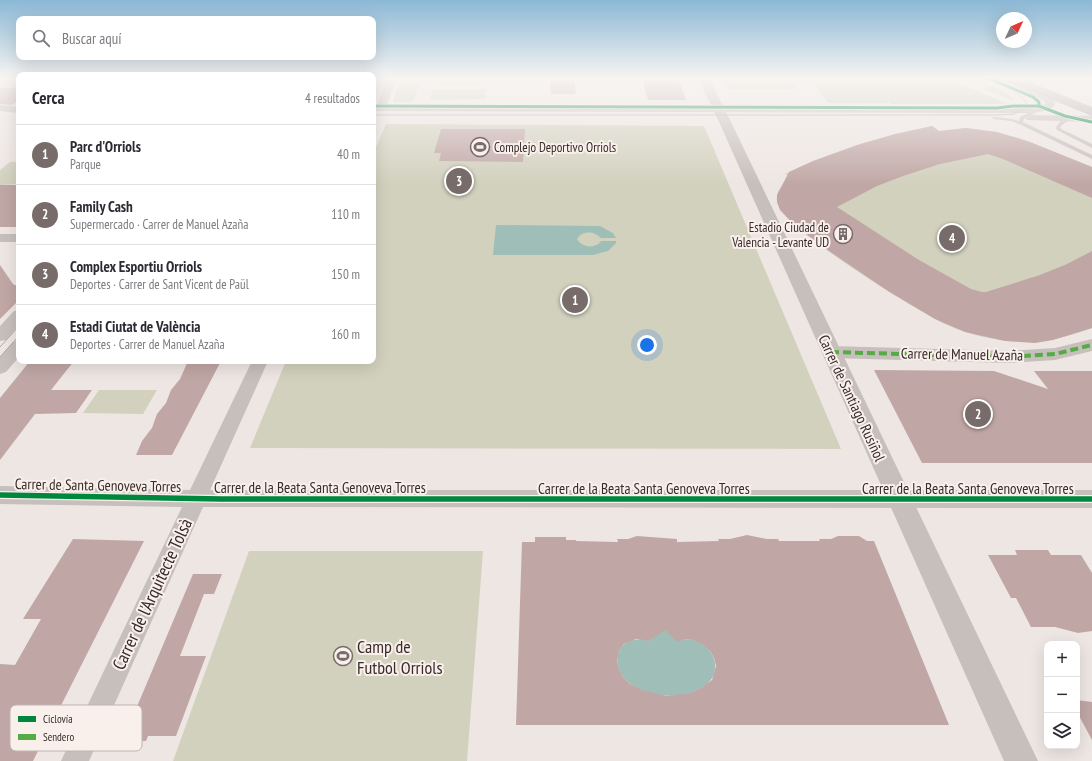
<!DOCTYPE html>
<html lang="es">
<head>
<meta charset="utf-8">
<style>
  body { margin:0; font-family:"PT Sans Narrow",sans-serif; background:#f2f2f3; color:#2b2b33 }
  .controls { position:absolute; right:12px; bottom:12px; display:grid; overflow:hidden; border-radius:8px; box-shadow:0 4px 16px #0002 }
  .controls button { width:36px; height:36px; display:grid; place-items:center; padding:0; border:0; border-bottom:1px solid #e1e1e2; background:#fff; color:#2b2b33; font:20px sans-serif }
  .compass { position:absolute; left:996px; top:12px; width:36px; height:36px; border-radius:50%; background:#fff; box-shadow:0 4px 16px #0002; rotate:46deg }
  .you { position:absolute; left:647px; top:345px; width:14px; height:14px; margin:-10px; border:3px solid #fff; border-radius:50%; background:#1a73e8; box-shadow:0 0 0 6px #1a73e833 }
  .badge { display:grid; place-items:center; width:26px; height:26px; border-radius:50%; background:#786c6b; color:#fff; font-size:13px; font-weight:700 }
  .pin { position:absolute; translate:-50% -50%; border:2px solid #fff; box-shadow:0 1px 4px #0006 }
  .list { margin:0; padding:0; list-style:none }
  h2 { display:flex; justify-content:space-between; align-items:center; height:52px; margin:0; padding:0 16px; font-size:17px }
  h2 small { font-size:13px; font-weight:400; color:#7c7c81 }
  .list li { display:grid; grid-template-columns:26px 1fr auto; gap:12px; align-items:center; box-sizing:border-box; height:60px; padding:0 16px; border-top:1px solid #e1e1e2 }
  .list b { display:block; font-size:15px; white-space:nowrap }
  .list p { margin:0; font-size:13px; white-space:nowrap; color:#7c7c81 }
  .list em { font-size:13px; font-style:normal; color:#7c7c81 }
  .icon { flex:none; width:22px; height:22px; fill:none; stroke:currentColor; stroke-width:2; stroke-linecap:round; stroke-linejoin:round }
  .map { position:relative; flex:none; width:1092px; height:761px; overflow:hidden }
  .search { position:absolute; background:#fff; box-shadow:0 4px 16px #0002; left:16px; top:16px; width:360px; height:44px; display:flex; align-items:center; gap:10px; box-sizing:border-box; padding:0 14px; border-radius:8px; color:#7c7c81; font-size:15px }
  .panel { position:absolute; background:#fff; box-shadow:0 4px 16px #0002; left:16px; top:72px; width:360px; height:292px; border-radius:8px }
  .map>svg:first-child { display:block }
  .green { fill:#d2d1be }
  .plaza { fill:#e7d8d1 }
  .water { fill:#a0beb8 }
  .building { fill:#c0a7a5; fill-rule:evenodd }
  .lines { fill:none; stroke-linecap:round; stroke-linejoin:round }
  .service { fill:#c6bfbc; fill-rule:evenodd }
  .minor { fill:#c6bfbc; fill-rule:evenodd }
  .tertiary { fill:#c6bfbc; fill-rule:evenodd }
  .primary { fill:#b5adab; fill-rule:evenodd }
  .tram { stroke:#aea8a6; stroke-width:1 }
  .quiet { stroke:#55ab44; stroke-width:4; stroke-dasharray:8 4; stroke-linecap:butt }
  .cycleway-far1-casing { stroke:#f9f0eb; stroke-width:4.5 }
  .cycleway-casing { stroke:#f9f0eb; stroke-width:8 }
  .cycleway-far1 { stroke:#00873e; stroke-width:3 }
  .cycleway { stroke:#00873e; stroke-width:5.5 }
  .labels { text-anchor:middle; dominant-baseline:central; stroke-width:4; stroke-linejoin:round; paint-order:stroke }
  .far-poi-label { font-size:13px; fill:#382b2a; stroke:#f9f0eb; text-anchor:start }
  .street-label { font-size:15px; fill:#382b2a; stroke:#f9f0eb }
  .near-street-label { font-size:18px; fill:#382b2a; stroke:#f9f0eb }
  .near-poi-label { font-size:18px; fill:#382b2a; stroke:#f9f0eb; text-anchor:start }
  .key { fill:#f9f0eb; stroke:#bfb5b1; stroke-width:1 }
  .key-label { font-size:11px; fill:#382b2a }
</style>
</head>
<body>
<div class="map">
<svg width="1092" height="761" viewBox="0 0 1092 761">
  <rect width="100%" height="100%" fill="#eee6e3"/>
  <g class="green">
    <path d="M441 78H483L482 85H439Z"/>
    <path d="M723 78H789L797 89H728Z"/>
    <path d="M867 78H949L1007 104H891L877 89 889 103H828L812 82 871 83Z"/>
    <path d="M958 78H973L1005 92 1015 101 980 88 986 87 971 80 964 81Z"/>
    <path d="M407 82 419 84 414 100 408 102H394L393 99 399 85Z"/>
    <path d="M433 89H486L485 99 430 100Z"/>
    <path d="M386 124 704 126 841 449 250 448 286 361H373V154Z"/>
    <path d="M932 126 939 131 966 128 994 132 1022 139 1092 167V328C1060 340 1028 346 994 339 977 336 960 331 945 324 917 311 780 227 777 201 775 189 785 184 793 178L785 174C832 152 880 137 932 126Z"/>
    <path d="M10 162H19V184L0 185V170Z"/>
    <path d="M99 390H157L143 414 83 413Z"/>
    <path d="M249 551H483L467 761H173Z"/>
  </g>
  <rect class="plaza" x="0" y="78" width="19" height="11"/>
  <g class="water">
    <path d="M496 225 600 226 613 233 616 238H601C595 231 582 230 577 239 582 248 596 249 601 241H616V243L608 251 593 255H493Z"/>
    <path d="M652 618C658 622 677 638 682 640 684 640 688 639 691 639 704 641 717 655 715 669 714 681 704 687 693 692 672 701 627 694 619 669 612 648 629 635 648 641L651 639Z"/>
  </g>
  <g class="building">
    <path d="M550 78H574L576 94H551Z"/>
    <path d="M642 78H678L686 100H648Z"/>
    <path d="M0 88H19V100L12 105 0 104Z"/>
    <path d="M932 126 939 131 966 128 997 132 1030 142 1092 167V198L1003 159 988 154 940 164 903 176 877 186 837 207 919 260 971 289 982 292H986L1040 275 1067 264 1092 251V328L1053 340 1035 343 1005 341 965 332 935 319 888 291 829 251 794 225 780 210 777 202V195L789 172 813 161 857 145 895 134Z"/>
    <path d="M441 129H525L523 162 439 161 441 153H434Z"/>
    <rect x="0" y="185" width="19" height="42"/>
    <path d="M0 265 13 284 19 287V300L0 319Z"/>
    <path d="M30 361H74L51 390H92L76 413 35 414 0 460V398Z"/>
    <path d="M188 361H221L172 455H136L142 441 152 428 157 414 166 403 171 390 180 379Z"/>
    <path d="M874 370 994 371 1048 389 1034 371H1092V463H922Z"/>
    <path d="M747 535 767 539H778L779 541H820L819 539H831L838 536H859L867 541H874L949 725H516L522 542H535V537H566V540H576V541L618 542 617 539H628L637 536 677 539V542L719 541 718 539H730ZM666 630 677 642 682 640 691 639 702 644 710 651 714 658 716 666 712 680 701 688 690 693 667 696 642 690 630 684 623 677 619 669 617 661 619 651 624 644 636 639 648 641Z"/>
    <path d="M73 539 144 541 33 761H0V664L15 665 41 619H23Z"/>
    <path d="M1015 550H1048L1051 555H1081L1092 573V631L1078 633 1055 627H1031L1016 598H1011L988 555H1017Z"/>
    <path d="M193 574H222L214 594H204L180 656H206L176 736H148L146 741 122 742Z"/>
    <path d="M1077 700 1092 702V740L1077 712Z"/>
  </g>
  <g class="lines">
    <g class="service">
      <path d="M1037 109 1041 110 1024 119 1023 122 1092 155V159L1021 125 1011 121 994 119 992 118 994 117 1012 119 1019 121 1020 117Z"/>
      <path d="M1071 117 1073 118C1068 122 1066 121 1060 127L1061 129 1092 144V148L1057 130 1056 127 1062 119Z"/>
    </g>
    <g class="minor">
      <path d="M388 78H397L387 105 1033 107 1045 104 1044 101 998 78H1010L1050 97 1055 102V105L1049 110 1033 113 373 111V105H377Z"/>
      <path d="M0 105 19 107V113L0 111Z"/>
      <path d="M1031 115 1092 116V122L1027 120 1026 118Z"/>
      <rect x="0" y="234" width="19" height="8"/>
      <path d="M19 310V325L6 340 0 341V326L14 311Z"/>
      <path d="M1092 339V351L1055 360 1009 363 831 358 825 356 823 352 825 348 831 346 1009 351 1055 348Z"/>
      <path d="M19 340V357L6 372 0 374V357L13 342Z"/>
      <path d="M252 361H268L210 490H1092V508L203 507 89 761H61L182 507 0 504V486L190 490Z"/>
    </g>
    <path class="tertiary" d="M698 78H709L732 124 1038 761H1004L720 124Z"/>
    <path class="primary" d="M1002 78H1019L1092 107V116L1004 80Z"/>
    <g class="tram">
      <path d="M373 115H998L1014 114 1026 108 1027 104C1017 88 998 84 982 78"/>
      <path d="M0 347 19 326"/>
      <path d="M0 357 19 336"/>
    </g>
    <path class="quiet" d="M831 352 1009 357 1055 354 1092 345"/>
    <defs>
      <g id="cycleway-far1">
        <path d="M988 78 1033 97 1039 102V106"/>
        <path d="M373 106 997 108 1013 106H1039L1065 116 1092 122"/>
      </g>
      <path id="cycleway" d="M0 495 221 499H1092"/>
    </defs>
    <use href="#cycleway-far1" class="cycleway-far1-casing"/>
    <use href="#cycleway" class="cycleway-casing"/>
    <use href="#cycleway-far1" class="cycleway-far1"/>
    <use href="#cycleway" class="cycleway"/>
  </g>
  <linearGradient id="sky" x2="0" y2="1"><stop stop-color="#8bb8d5"/><stop offset="0.42" stop-color="#f7f4f2"/><stop offset="1" stop-color="#f7f4f2" stop-opacity="0"/></linearGradient>
  <rect width="1092" height="185" fill="url(#sky)"/>
  <defs>
    <symbol id="stadium-ring" viewBox="-11 -11 22 22"><circle r="9.5" fill="#f9f0eb" stroke="#786c6b" stroke-width="1.5"/><path d="M0-5a6.5 5 0 1 0 0 10a6.5 5 0 1 0 0-10ZM-3.5-1.8h7v3.6h-7Z" fill="#786c6b"/></symbol>
    <symbol id="building-ring" viewBox="-11 -11 22 22"><circle r="9.5" fill="#f9f0eb" stroke="#786c6b" stroke-width="1.5"/><path d="M-4-6H4V6H1V3H-1V6H-4ZM-2.5-4.3h1.7v1.8h-1.7ZM.8-4.3h1.7v1.8H.8ZM-2.5-1h1.7V.8h-1.7ZM.8-1h1.7V.8H.8Z" fill="#786c6b"/></symbol>
  </defs>
  <g fill-rule="evenodd">
    <use href="#stadium-ring" x="469" y="136" width="22" height="22"/>
    <use href="#building-ring" x="832" y="223" width="22" height="22"/>
    <use href="#stadium-ring" x="332" y="645" width="22" height="22"/>
  </g>
  <g class="labels">
    <g class="far-poi-label">
      <text x="494" y="147">Complejo Deportivo Orriols</text>
      <text x="829" y="227" text-anchor="end">Estadio Ciudad de<tspan x="829" dy="15">Valencia - Levante UD</tspan></text>
    </g>
    <g class="street-label">
      <text transform="translate(962 354) rotate(1)">Carrer de Manuel Azaña</text>
      <text transform="translate(852 398) rotate(65)">Carrer de Santiago Rusiñol</text>
      <text transform="translate(98 485) rotate(1)">Carrer de Santa Genoveva Torres</text>
      <text x="320" y="487">Carrer de la Beata Santa Genoveva Torres</text>
      <text x="644" y="488">Carrer de la Beata Santa Genoveva Torres</text>
      <text x="968" y="488">Carrer de la Beata Santa Genoveva Torres</text>
    </g>
    <g class="near-street-label">
      <text transform="translate(152 594) rotate(-65)">Carrer de l'Arquitecte Tolsà</text>
    </g>
    <g class="near-poi-label">
      <text x="357" y="646">Camp de<tspan x="357" dy="21">Futbol Orriols</tspan></text>
    </g>
  </g>
  <rect x="10" y="705" width="132" height="46" rx="6" class="key"/>
  <rect x="18" y="716" width="18" height="6" fill="#00873e"/>
  <rect x="18" y="734" width="18" height="6" fill="#55ab44"/>
  <g class="key-label">
    <text x="43" y="723">Ciclovía</text>
    <text x="43" y="741">Sendero</text>
  </g>
</svg>
<div class="controls">
<button>+</button>
<button>−</button>
<button><svg class="icon" aria-label="layers" viewBox="0 0 24 24"><path d="M12 4l9 5-9 5-9-5zM3 14l9 5 9-5"/></svg></button>
</div>
<svg class="compass" viewBox="-18 -18 36 36"><path d="M0-13l5 13h-10z" fill="#e53935"/><path d="M0 13l5-13h-10z" fill="#7c7c81"/></svg>
<div class="you"></div>
<div class="pin badge" style="left:575px;top:300px">1</div>
<div class="pin badge" style="left:978px;top:414px">2</div>
<div class="pin badge" style="left:459px;top:181px">3</div>
<div class="pin badge" style="left:952px;top:238px">4</div>
<div class="search"><svg class="icon" aria-label="search" viewBox="0 0 24 24"><circle cx="10" cy="10" r="6"/><path d="M15 15l6 6"/></svg>Buscar aquí</div>
<section class="panel">
<h2>Cerca<small>4 resultados</small></h2>
<ul class="list">
<li><span class="badge">1</span><div><b>Parc d'Orriols</b><p>Parque</p></div><em>40 m</em></li>
<li><span class="badge">2</span><div><b>Family Cash</b><p>Supermercado · Carrer de Manuel Azaña</p></div><em>110 m</em></li>
<li><span class="badge">3</span><div><b>Complex Esportiu Orriols</b><p>Deportes · Carrer de Sant Vicent de Paül</p></div><em>150 m</em></li>
<li><span class="badge">4</span><div><b>Estadi Ciutat de València</b><p>Deportes · Carrer de Manuel Azaña</p></div><em>160 m</em></li>
</ul>
</section>
</div>
</body>
</html>
